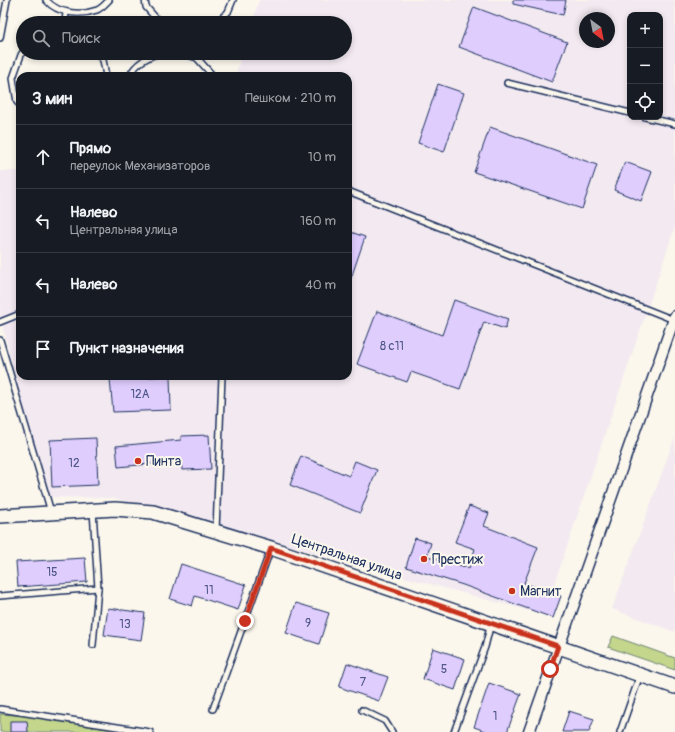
<!DOCTYPE html>
<html lang="ru">
<head>
<meta charset="utf-8">
<style>
  body { margin:0; font-family:Pangolin,sans-serif; background:#242831; color:#f1f3f6 }
  .controls { position:absolute; right:12px; top:12px; display:grid; overflow:hidden; border-radius:8px; box-shadow:0 2px 6px #0003 }
  .controls button { width:36px; height:36px; display:grid; place-items:center; padding:0; border:0; border-bottom:1px solid #363941; background:#171b24; color:#f1f3f6; font:20px sans-serif }
  .compass { position:absolute; left:579px; top:12px; width:36px; height:36px; border-radius:50%; background:#171b24; box-shadow:0 2px 6px #0003; rotate:148deg }
  .stop { position:absolute; width:12px; height:12px; margin:-9px; border:3px solid #c8321e; border-radius:50%; background:#fff }
  .stop.end { background:#c8321e; border-color:#fff; box-shadow:0 1px 4px #0008 }
  .list { margin:0; padding:0; list-style:none }
  h2 { display:flex; justify-content:space-between; align-items:center; height:52px; margin:0; padding:0 16px; font-size:17px }
  h2 small { font-size:13px; font-weight:400; color:#9ea1a6 }
  .list li { display:grid; grid-template-columns:26px 1fr auto; gap:12px; align-items:center; box-sizing:border-box; height:64px; padding:0 16px; border-top:1px solid #363941 }
  .list b { display:block; font-size:15px; white-space:nowrap }
  .list p { margin:0; font-size:13px; white-space:nowrap; color:#9ea1a6 }
  .list em { font-size:13px; font-style:normal; color:#9ea1a6 }
  .icon { flex:none; width:22px; height:22px; fill:none; stroke:currentColor; stroke-width:2; stroke-linecap:round; stroke-linejoin:round }
  .map { position:relative; flex:none; width:675px; height:732px; overflow:hidden }
  .search { position:absolute; background:#171b24; box-shadow:0 2px 6px #0003; left:16px; top:16px; width:336px; height:44px; display:flex; align-items:center; gap:10px; box-sizing:border-box; padding:0 14px; border-radius:22px; color:#9ea1a6; font-size:15px }
  .panel { position:absolute; background:#171b24; box-shadow:0 2px 6px #0003; left:16px; top:72px; width:336px; height:308px; border-radius:12px }
  .map>svg:first-child { display:block }
  .built { fill:#f3eaf1; fill-rule:evenodd }
  .green { fill:#c3d68b; stroke:#6f8274 }
  .building { fill:#dfcdfe; stroke:#1b2f5e }
  .lines { fill:none; stroke-linecap:round; stroke-linejoin:round }
  .service-casing { stroke:#1b2f5e; stroke-width:8 }
  .minor-casing { stroke:#1b2f5e; stroke-width:13 }
  .tertiary-casing { stroke:#1b2f5e; stroke-width:16 }
  .service { stroke:#fbf7ec; stroke-width:5 }
  .minor { stroke:#fbf7ec; stroke-width:10 }
  .tertiary { stroke:#fbf7ec; stroke-width:13 }
  .route { stroke:#c8321e; stroke-width:5 }
  .poi-dot { fill:#c8321e; stroke:#fbf7ec; stroke-width:1.5 }
  .labels { text-anchor:middle; dominant-baseline:central; stroke-width:4; stroke-linejoin:round; paint-order:stroke }
  .number-label { font-size:12px; fill:#4c5686 }
  .poi-label { font-size:14px; fill:#1b2f5e; stroke:#fbf7ec; text-anchor:start }
  .street-label { font-size:14px; fill:#1b2f5e; stroke:#fbf7ec }
</style>
</head>
<body>
<div class="map">
<svg width="675" height="732" viewBox="0 0 675 732">
  <rect width="100%" height="100%" fill="#fbf7ec"/>
  <filter id="ink" filterUnits="userSpaceOnUse"><feTurbulence type="fractalNoise" baseFrequency=".025" numOctaves="2"/><feDisplacementMap in="SourceGraphic" scale="8" xChannelSelector="R" yChannelSelector="G"/><feConvolveMatrix kernelMatrix="1 2 1 2 8 2 1 2 1" color-interpolation-filters="sRGB"/></filter>
  <g filter="url(#ink)">
    <g class="built">
      <path d="M259 0H675V227L544 615 113 498 45 497 0 316V171H20V376H348V76H235L242 53H345V23H252ZM630 15H660V117H630ZM585 18H609V42H585Z"/>
      <path d="M675 437V632L612 609Z"/>
    </g>
    <g class="green">
      <path d="M613 636 675 658V670L608 647Z"/>
      <path d="M0 714 29 716 126 732H0Z"/>
    </g>
    <g class="building">
      <path d="M513 0H566L563 15 513 4Z"/>
      <path d="M474 7 567 42 552 82 459 47Z"/>
      <path d="M438 84 464 93 444 152 418 143Z"/>
      <path d="M490 127 597 165 582 209 474 172Z"/>
      <path d="M625 162 652 172 641 201 614 190Z"/>
      <path d="M348 231 365 237 350 281H348Z"/>
      <path d="M454 300 508 319 505 329 484 322 460 389 411 372 407 382 357 364 377 311 442 335Z"/>
      <path d="M170 376 171 410 113 412 110 379Z"/>
      <path d="M209 435 211 469 182 470 181 461 118 467 116 446 181 440V436Z"/>
      <path d="M96 438 98 485 52 487 50 440Z"/>
      <path d="M301 456 349 476 355 461 377 470 360 513 290 485Z"/>
      <path d="M469 506 489 513 484 526 538 547 524 583 561 596 553 618 463 585 406 567 415 538 431 543 427 556 469 568 475 549 455 542Z"/>
      <path d="M85 558 87 582 18 587 16 562Z"/>
      <path d="M181 564 246 585 238 610 195 596 192 606 170 599Z"/>
      <path d="M296 603 329 613 319 644 286 633Z"/>
      <path d="M108 608 145 613 141 640 104 635Z"/>
      <path d="M433 648 465 659 455 690 423 679Z"/>
      <path d="M347 663 388 677 379 701 339 687Z"/>
      <path d="M489 683 521 694 507 732H488L474 727Z"/>
      <path d="M569 711 594 719 589 732H562Z"/>
      <path d="M10 721H27L28 732H10Z"/>
    </g>
    <g class="lines">
      <defs>
        <g id="service">
          <path d="M46 0C58 14 80 16 97 10 102 8 106 3 109 0"/>
          <path d="M145 0 146 7 160 23"/>
          <path d="M65 23 66 12"/>
          <path d="M216 23 228 12 233 0"/>
          <path d="M0 38 7 0"/>
          <path d="M96 53 103 60 106 76"/>
          <path d="M182 53 197 58 213 76"/>
          <path d="M130 76C134 64 150 55 161 53"/>
          <path d="M507 83 630 113"/>
          <path d="M20 105 17 102 13 78 21 55 23 52"/>
          <path d="M645 117 675 124"/>
          <path d="M348 191 674 320"/>
          <path d="M0 322 20 314"/>
          <path d="M0 340 51 512"/>
          <path d="M93 511 98 588 93 645"/>
          <path d="M216 531 222 376"/>
          <path d="M0 596 98 588"/>
          <path d="M0 709 150 732"/>
          <path d="M213 709 271 548"/>
          <path d="M362 710 385 721 392 732"/>
          <path d="M454 732 485 647 491 623"/>
          <path d="M620 732 640 675"/>
        </g>
        <path id="minor" d="M529 732 675 316"/>
        <path id="tertiary" d="M0 516 115 509 153 512 271 548 675 687"/>
      </defs>
      <use href="#service" class="service-casing"/>
      <use href="#minor" class="minor-casing"/>
      <use href="#tertiary" class="tertiary-casing"/>
      <use href="#service" class="service"/>
      <use href="#minor" class="minor"/>
      <use href="#tertiary" class="tertiary"/>
    </g>
  </g>
  <g class="lines" filter="url(#ink)">
    <path class="route" d="M245 621 271 548 558 646 550 669"/>
  </g>
  <g class="poi-dot">
    <circle cx="138" cy="461" r="4"/>
    <circle cx="424" cy="559" r="4"/>
    <circle cx="512" cy="591" r="4"/>
  </g>
  <g class="labels">
    <g class="number-label">
      <text x="392" y="346">8 с11</text>
      <text x="140" y="394">12А</text>
      <text x="74" y="463">12</text>
      <text x="52" y="572">15</text>
      <text x="209" y="590">11</text>
      <text x="308" y="623">9</text>
      <text x="125" y="624">13</text>
      <text x="444" y="669">5</text>
      <text x="363" y="682">7</text>
      <text x="495" y="716">1</text>
    </g>
    <g class="poi-label">
      <text x="146" y="461">Пинта</text>
      <text x="432" y="559">Престиж</text>
      <text x="520" y="591">Магнит</text>
    </g>
    <g class="street-label">
      <text transform="translate(347 557) rotate(19)">Центральная улица</text>
    </g>
  </g>
</svg>
<div class="controls">
<button>+</button>
<button>−</button>
<button><svg class="icon" aria-label="locate" viewBox="0 0 24 24"><circle cx="12" cy="12" r="6"/><path d="M12 2v4M12 18v4M2 12h4M18 12h4"/></svg></button>
</div>
<svg class="compass" viewBox="-18 -18 36 36"><path d="M0-13l5 13h-10z" fill="#e53935"/><path d="M0 13l5-13h-10z" fill="#9ea1a6"/></svg>
<div class="stop" style="left:550px;top:669px"></div>
<div class="stop end" style="left:245px;top:621px"></div>
<div class="search"><svg class="icon" aria-label="search" viewBox="0 0 24 24"><circle cx="10" cy="10" r="6"/><path d="M15 15l6 6"/></svg>Поиск</div>
<section class="panel">
<h2>3 мин<small>Пешком · 210 m</small></h2>
<ul class="list">
<li><svg class="icon" aria-label="ahead" viewBox="0 0 24 24"><path d="M12 20V5M6 11l6-6 6 6"/></svg><div><b>Прямо</b><p>переулок Механизаторов</p></div><em>10 m</em></li>
<li><svg class="icon" aria-label="left" viewBox="0 0 24 24"><path d="M17 20v-9H6M10 6l-5 5 5 5"/></svg><div><b>Налево</b><p>Центральная улица</p></div><em>160 m</em></li>
<li><svg class="icon" aria-label="left" viewBox="0 0 24 24"><path d="M17 20v-9H6M10 6l-5 5 5 5"/></svg><div><b>Налево</b></div><em>40 m</em></li>
<li><svg class="icon" aria-label="arrive" viewBox="0 0 24 24"><path d="M6 21V4h12l-3 4 3 4H6"/></svg><div><b>Пункт назначения</b></div></li>
</ul>
</section>
</div>
</body>
</html>
